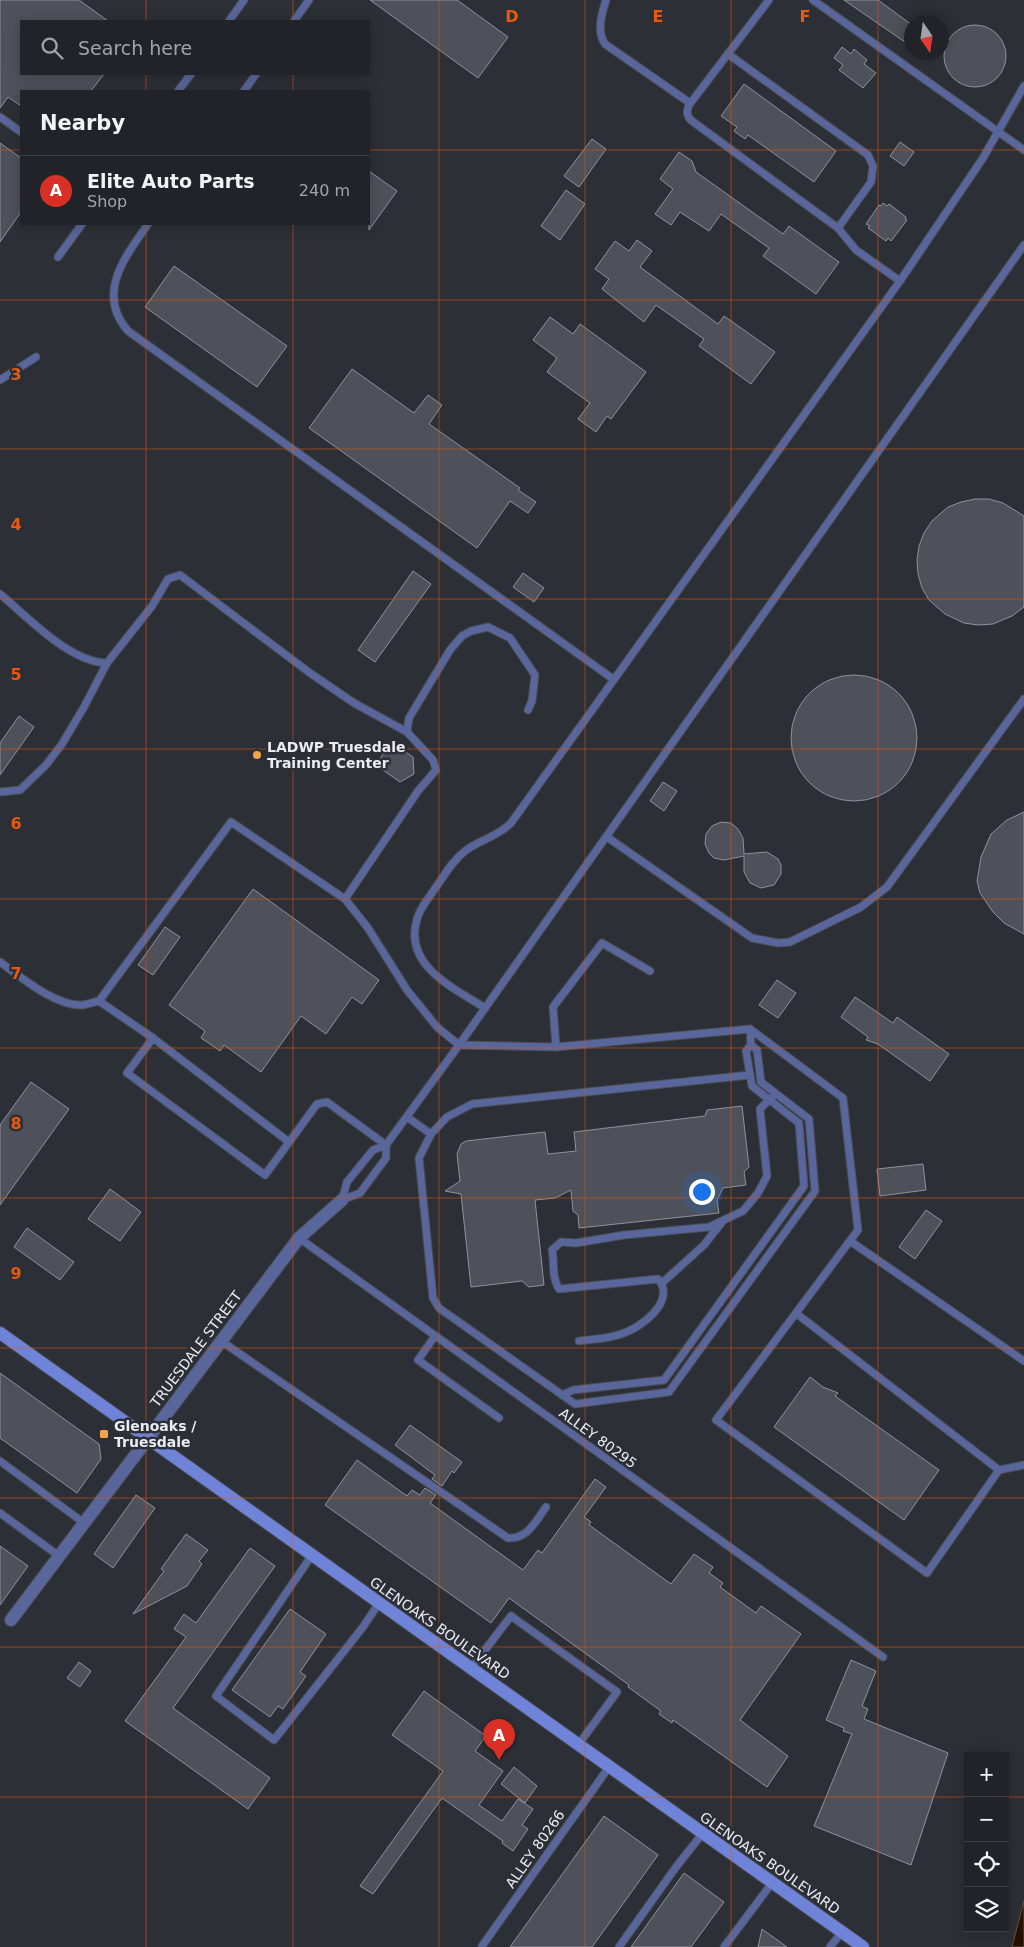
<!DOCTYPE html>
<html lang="en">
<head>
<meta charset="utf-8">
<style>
  body { margin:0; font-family:"DejaVu Sans",sans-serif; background:#2d2f34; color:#f1f3f6 }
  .controls { position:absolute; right:15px; bottom:15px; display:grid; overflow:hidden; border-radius:0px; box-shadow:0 2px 12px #0003 }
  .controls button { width:45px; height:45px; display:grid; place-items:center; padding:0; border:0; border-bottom:1px solid #3e4045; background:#212328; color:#f1f3f6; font:25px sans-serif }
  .compass { position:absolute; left:904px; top:15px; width:45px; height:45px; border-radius:50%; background:#212328; box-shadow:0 2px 12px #0003; rotate:167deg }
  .you { position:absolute; left:701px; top:1191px; width:18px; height:18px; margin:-12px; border:4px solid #fff; border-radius:50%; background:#1a73e8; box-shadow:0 0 0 8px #1a73e833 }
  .badge { display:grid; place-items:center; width:32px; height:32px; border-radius:50%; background:#d93025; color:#fff; font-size:16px; font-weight:700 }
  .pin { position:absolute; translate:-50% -41px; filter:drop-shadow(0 1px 2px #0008) }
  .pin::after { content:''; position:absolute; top:26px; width:18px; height:15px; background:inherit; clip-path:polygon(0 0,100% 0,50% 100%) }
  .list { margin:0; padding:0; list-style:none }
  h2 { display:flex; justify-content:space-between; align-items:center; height:65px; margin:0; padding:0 20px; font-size:21px }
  h2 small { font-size:16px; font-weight:400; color:#a2a4a8 }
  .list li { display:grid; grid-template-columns:32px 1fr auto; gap:15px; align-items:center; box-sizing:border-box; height:70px; padding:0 20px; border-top:1px solid #3e4045 }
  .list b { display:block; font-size:19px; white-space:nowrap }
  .list p { margin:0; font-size:16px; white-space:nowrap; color:#a2a4a8 }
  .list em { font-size:16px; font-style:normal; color:#a2a4a8 }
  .icon { flex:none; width:28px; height:28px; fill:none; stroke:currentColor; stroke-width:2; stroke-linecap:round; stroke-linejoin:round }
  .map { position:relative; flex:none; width:1024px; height:1947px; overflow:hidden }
  .search { position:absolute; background:#212328; box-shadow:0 2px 12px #0003; left:20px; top:20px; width:350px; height:55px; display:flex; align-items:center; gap:12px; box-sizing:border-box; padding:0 18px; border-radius:0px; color:#a2a4a8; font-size:19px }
  .panel { position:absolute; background:#212328; box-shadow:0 2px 12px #0003; left:20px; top:90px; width:350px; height:135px; border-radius:0px }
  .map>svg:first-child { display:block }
  .water { fill:#251000; stroke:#605248 }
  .building { fill:#4e5159; stroke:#8f929b }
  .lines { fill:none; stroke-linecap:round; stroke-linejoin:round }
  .lane-casing { stroke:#4a4d54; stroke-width:9 }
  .street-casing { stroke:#4a4d54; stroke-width:14 }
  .secondary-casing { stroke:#4a4d54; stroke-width:14 }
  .lane { stroke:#58669b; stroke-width:7 }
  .street { stroke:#58669b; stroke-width:12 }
  .secondary { stroke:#6f84d8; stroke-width:12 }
  .grid { fill:none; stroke:#e8590c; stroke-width:1; stroke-opacity:0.55 }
  .poi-dot { fill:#f5a346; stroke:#2c2f36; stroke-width:2 }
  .labels { text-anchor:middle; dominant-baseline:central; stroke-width:5; stroke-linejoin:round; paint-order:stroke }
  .poi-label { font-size:14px; font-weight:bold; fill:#eaecf1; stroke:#2c2f36; text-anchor:start }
  .street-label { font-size:14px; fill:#eaecf1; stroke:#2c2f36 }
  .grid-label { font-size:16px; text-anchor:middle; font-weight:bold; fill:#e8590c; stroke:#2c2f36; stroke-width:5; stroke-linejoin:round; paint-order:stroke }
</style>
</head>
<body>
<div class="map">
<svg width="1024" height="1947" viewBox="0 0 1024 1947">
  <rect width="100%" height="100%" fill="#2c2f36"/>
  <path class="water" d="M1024 1901V1947H1012Z"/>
  <g class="building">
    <path d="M0 0H79L108 21H21V74H104L91 91H21V106L8 97 0 108Z"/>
    <path d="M370 0H457L508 37 478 78Z"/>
    <path d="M844 0H878L912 25V47Z"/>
    <circle cx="975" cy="56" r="31"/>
    <path d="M842 47 851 54 854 49 867 60 864 64 876 73 863 88 839 70 843 65 834 58Z"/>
    <path d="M744 84 836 151 814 182 748 135 745 139 734 131 737 127 721 116Z"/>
    <path d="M592 139 606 149 579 187 564 176Z"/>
    <path d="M900 142 914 152 904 166 890 156Z"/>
    <path d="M0 143 21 158V212L0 242Z"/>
    <path d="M679 152 692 161 696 172 783 234 789 226 839 262 816 294 763 256 769 248 721 214 709 231 680 212 671 225 655 214 673 189 660 179Z"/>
    <path d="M369 171 397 191 369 230Z"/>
    <path d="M566 190 585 204 560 240 541 226Z"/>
    <path d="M883 203 887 206 889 204 906 217 905 219 907 220 891 241 888 238 886 241 868 228 870 226 866 224 879 205 881 206Z"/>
    <path d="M637 240 652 251 640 267 718 324 724 316 775 352 751 384 699 346 704 339 656 305 644 322 602 289 609 279 595 269 615 241 629 251Z"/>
    <path d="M174 266 287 346 257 387 145 307Z"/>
    <path d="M550 317 573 334 580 324 646 372 611 419 607 416 596 432 578 419 590 403 547 372 557 358 533 340Z"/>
    <path d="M352 369 414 413 428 395 442 405 429 424 520 488 518 490 536 502 528 513 510 501 477 548 309 428Z"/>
    <path d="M975 499H989L1003 503 1024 516V607L1012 616 993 624 978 625 964 623 945 614 929 600 922 588 918 574 917 560 919 546 924 533 932 521 948 507 961 502Z"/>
    <path d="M413 571 431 584 375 662 358 650Z"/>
    <path d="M523 573 544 588 534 602 513 587Z"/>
    <circle cx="854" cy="738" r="63"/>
    <path d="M19 716 34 727 0 775V743Z"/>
    <path d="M391 742 413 757 414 774 400 782 376 765Z"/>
    <path d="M663 782 677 791 664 811 650 801Z"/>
    <path d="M1024 812V934L1004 923 993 912 980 893 977 881 981 857 991 834 1007 820Z"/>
    <path d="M721 822 731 823 738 829 743 838 744 854 767 852 778 859 781 865V874L774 885 761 888 750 883 744 872V856L724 860 714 858 709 853 705 844 706 834 712 826Z"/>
    <path d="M253 889 379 980 362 1004 352 997 326 1034 301 1016 261 1072 224 1045 220 1051 213 1046 201 1038 205 1031 169 1005Z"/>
    <path d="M165 927 180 937 153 975 138 965Z"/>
    <path d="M777 980 796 993 778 1018 759 1005Z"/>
    <path d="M855 997 893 1023 897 1017 949 1054 930 1081 878 1044 866 1040 868 1037 841 1017Z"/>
    <path d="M31 1082 69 1109 0 1205V1125Z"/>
    <path d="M742 1106 749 1167 744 1172 746 1185 723 1188 717 1200 719 1213 579 1228 578 1215 573 1211 571 1190 555 1198 535 1200 544 1285 529 1287 522 1281 471 1287 461 1194 445 1191 460 1181 457 1154 461 1144 466 1141 545 1132 548 1154 576 1151 574 1132 705 1116 707 1110Z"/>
    <path d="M923 1164 926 1190 880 1196 877 1169Z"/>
    <path d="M110 1189 141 1212 120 1241 88 1219Z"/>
    <path d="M926 1210 942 1221 915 1259 899 1247Z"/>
    <path d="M27 1228 74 1262 60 1280 14 1247Z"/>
    <path d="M0 1373 99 1444 101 1459 77 1493 0 1438Z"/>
    <path d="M810 1377 823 1387 838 1393 835 1396 939 1470 904 1520 774 1427Z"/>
    <path d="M410 1425 462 1462 454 1473 452 1471 442 1486 432 1479 435 1475 395 1445Z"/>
    <path d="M357 1460 407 1496 412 1490 420 1495 425 1488 436 1495 430 1503 523 1570 538 1550 542 1553 595 1479 606 1487 584 1517 591 1522 589 1525 671 1584 694 1554 713 1567 709 1573 723 1583 720 1587 756 1613 761 1606 801 1634 740 1720 788 1756 767 1787 673 1720 672 1723 659 1714 661 1711 628 1687 629 1685 509 1598 491 1623 325 1505Z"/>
    <path d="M136 1495 155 1508 113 1568 94 1554Z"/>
    <path d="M186 1534 208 1550 199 1561 202 1564 187 1586 133 1614 164 1571 161 1569Z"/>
    <path d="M0 1546 28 1566 0 1605Z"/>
    <path d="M250 1548 275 1566 173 1708 270 1778 248 1809 125 1721 186 1637 174 1629 184 1614 196 1623Z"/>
    <path d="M290 1609 326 1634 300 1672 306 1676 283 1709 278 1706 270 1717 232 1690Z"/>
    <path d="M851 1660 876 1671 862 1706 868 1709 864 1719 948 1753 911 1865 814 1826 852 1734 843 1731 844 1728 826 1720Z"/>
    <path d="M79 1662 91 1671 80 1687 67 1678Z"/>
    <path d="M424 1691 486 1736 475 1751 503 1771 479 1805 502 1821 518 1799 533 1809 522 1825 528 1829 513 1851 502 1843 503 1841 442 1798 373 1894 360 1886 443 1771 392 1735Z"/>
    <path d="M514 1767 537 1786 525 1803 501 1784Z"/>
    <path d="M604 1816 658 1855 592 1947H510Z"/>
    <path d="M684 1873 724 1902 691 1947H631Z"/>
    <path d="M762 1929 787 1947H758Z"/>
  </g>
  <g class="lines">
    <defs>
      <g id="lane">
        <path d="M606 0C602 13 596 31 605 44L690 103"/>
        <path d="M769 0 689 105C686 111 687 117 692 121L838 228 856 250 900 281"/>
        <path d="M813 0 1024 150"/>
        <path d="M229 21 244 0"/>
        <path d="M294 21 309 0"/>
        <path d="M728 54 868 155 873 166 871 182 838 228"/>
        <path d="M178 91 191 74"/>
        <path d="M244 91 256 74"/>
        <path d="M0 117 21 132"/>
        <path d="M148 224C126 256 95 293 128 331L613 679"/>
        <path d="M58 257 82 224"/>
        <path d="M0 380 36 357"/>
        <path d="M0 594C29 618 69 662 107 663L152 606 168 579 180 575 310 673 354 703 407 732"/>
        <path d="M0 792 20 790 46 765 62 744 84 707 107 663"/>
        <path d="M607 837 752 938 778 943 790 942 861 907 887 887 1024 699"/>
        <path d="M345 899 418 791 436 770 433 760 407 732 409 718 450 650 462 636 471 631 488 627 510 638 535 675 532 701 528 710"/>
        <path d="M0 962C21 977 56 1007 83 1005 88 1004 94 1002 99 1001"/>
        <path d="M485 1008C454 988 403 966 417 919 420 908 428 899 434 890 444 876 452 861 465 851 479 840 499 836 511 823L900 281 983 158 1024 86"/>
        <path d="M750 1029 843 1098 858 1230 716 1420 927 1573 999 1470 797 1314"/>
        <path d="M153 1038 99 1001 231 822 345 899 368 928 407 990 437 1027 459 1045 556 1047 750 1029 751 1045 746 1051 752 1086 799 1123 804 1186 664 1380 573 1390 562 1395"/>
        <path d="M556 1047 553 1007 602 943 650 971"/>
        <path d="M407 1117 431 1134 419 1158 433 1298 439 1308 575 1404 669 1392 815 1191 809 1119 761 1082 757 1050 751 1045"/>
        <path d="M431 1134 447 1117 472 1104 750 1075"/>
        <path d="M289 1142 153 1038 127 1073 265 1175 317 1104 327 1102 386 1145"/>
        <path d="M342 1200 347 1182 373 1150 386 1145 459 1045 1024 245"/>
        <path d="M342 1200 360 1193 386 1158V1145"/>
        <path d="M299 1238 883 1657"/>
        <path d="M850 1241 1024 1361"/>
        <path d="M662 1283 704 1245 722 1222"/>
        <path d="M435 1336 418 1360 499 1418"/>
        <path d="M221 1341 508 1538C528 1539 535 1522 546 1507"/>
        <path d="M579 1341C593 1339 608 1339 621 1334 641 1328 677 1301 658 1279L559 1289C551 1275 555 1265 552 1250L561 1242 576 1243 624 1235 709 1227 743 1211 758 1193 767 1176 760 1109 772 1097"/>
        <path d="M0 1461 84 1523"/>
        <path d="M999 1470 1024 1465"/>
        <path d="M0 1513 59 1556"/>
        <path d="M312 1555 216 1696 274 1740 363 1627 379 1603"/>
        <path d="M472 1667 511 1616 617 1692 578 1745"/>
        <path d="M483 1947 482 1946 609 1767"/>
        <path d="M619 1947 676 1867 703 1833"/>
        <path d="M724 1947 772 1883"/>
        <path d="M830 1947 842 1932"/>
      </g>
      <path id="street" d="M11 1620 299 1238 342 1200"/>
      <path id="secondary" d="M0 1333 863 1947"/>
    </defs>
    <use href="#lane" class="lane-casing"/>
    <use href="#street" class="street-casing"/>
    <use href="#secondary" class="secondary-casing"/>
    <use href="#lane" class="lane"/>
    <use href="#street" class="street"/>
    <use href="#secondary" class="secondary"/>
  </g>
  <path class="grid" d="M146 0V21M293 0V21M439 0V1947M585 0V1947M731 0V1947M878 0V1947M146 74V91M293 74V91M0 150H21M369 150H1024M146 224V1947M293 224V1947M0 300H1024M0 449H1024M0 599H1024M0 749H1024M0 899H1024M0 1048H1024M0 1198H1024M0 1348H1024M0 1498H1024M0 1647H1024M0 1797H968M1005 1797H1024"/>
  <g class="poi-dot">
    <circle cx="257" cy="755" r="5"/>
    <rect x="99" y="1429" width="10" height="10" rx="2.5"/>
  </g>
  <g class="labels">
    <g class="poi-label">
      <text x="267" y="747">LADWP Truesdale<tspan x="267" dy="16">Training Center</tspan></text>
      <text x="114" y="1426">Glenoaks /<tspan x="114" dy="16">Truesdale</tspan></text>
    </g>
    <g class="street-label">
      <text transform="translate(196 1349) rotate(-53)">TRUESDALE STREET</text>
      <text transform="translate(598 1438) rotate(36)">ALLEY 80295</text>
      <text transform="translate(440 1628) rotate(35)">GLENOAKS BOULEVARD</text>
      <text transform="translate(535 1849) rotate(-55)">ALLEY 80266</text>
      <text transform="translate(770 1863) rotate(35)">GLENOAKS BOULEVARD</text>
    </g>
  </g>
  <g class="grid-label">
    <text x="512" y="22">D</text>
    <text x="658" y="22">E</text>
    <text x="805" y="22">F</text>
    <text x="16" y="380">3</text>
    <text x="16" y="530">4</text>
    <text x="16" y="680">5</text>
    <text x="16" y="829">6</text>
    <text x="16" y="979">7</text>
    <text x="16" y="1129">8</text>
    <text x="16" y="1279">9</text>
  </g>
</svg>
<div class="controls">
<button>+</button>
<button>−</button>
<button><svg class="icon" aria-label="locate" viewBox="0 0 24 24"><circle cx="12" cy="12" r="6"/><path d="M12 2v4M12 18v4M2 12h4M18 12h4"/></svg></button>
<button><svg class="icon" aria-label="layers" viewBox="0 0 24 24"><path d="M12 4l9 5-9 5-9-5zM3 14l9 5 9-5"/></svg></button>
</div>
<svg class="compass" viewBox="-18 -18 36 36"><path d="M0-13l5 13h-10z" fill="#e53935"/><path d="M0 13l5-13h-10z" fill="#a2a4a8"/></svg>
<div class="you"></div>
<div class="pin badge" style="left:499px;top:1760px">A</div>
<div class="search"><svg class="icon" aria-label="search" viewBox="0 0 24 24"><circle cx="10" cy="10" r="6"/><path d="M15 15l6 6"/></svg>Search here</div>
<section class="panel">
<h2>Nearby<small></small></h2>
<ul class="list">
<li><span class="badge">A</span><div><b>Elite Auto Parts</b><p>Shop</p></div><em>240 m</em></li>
</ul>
</section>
</div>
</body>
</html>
